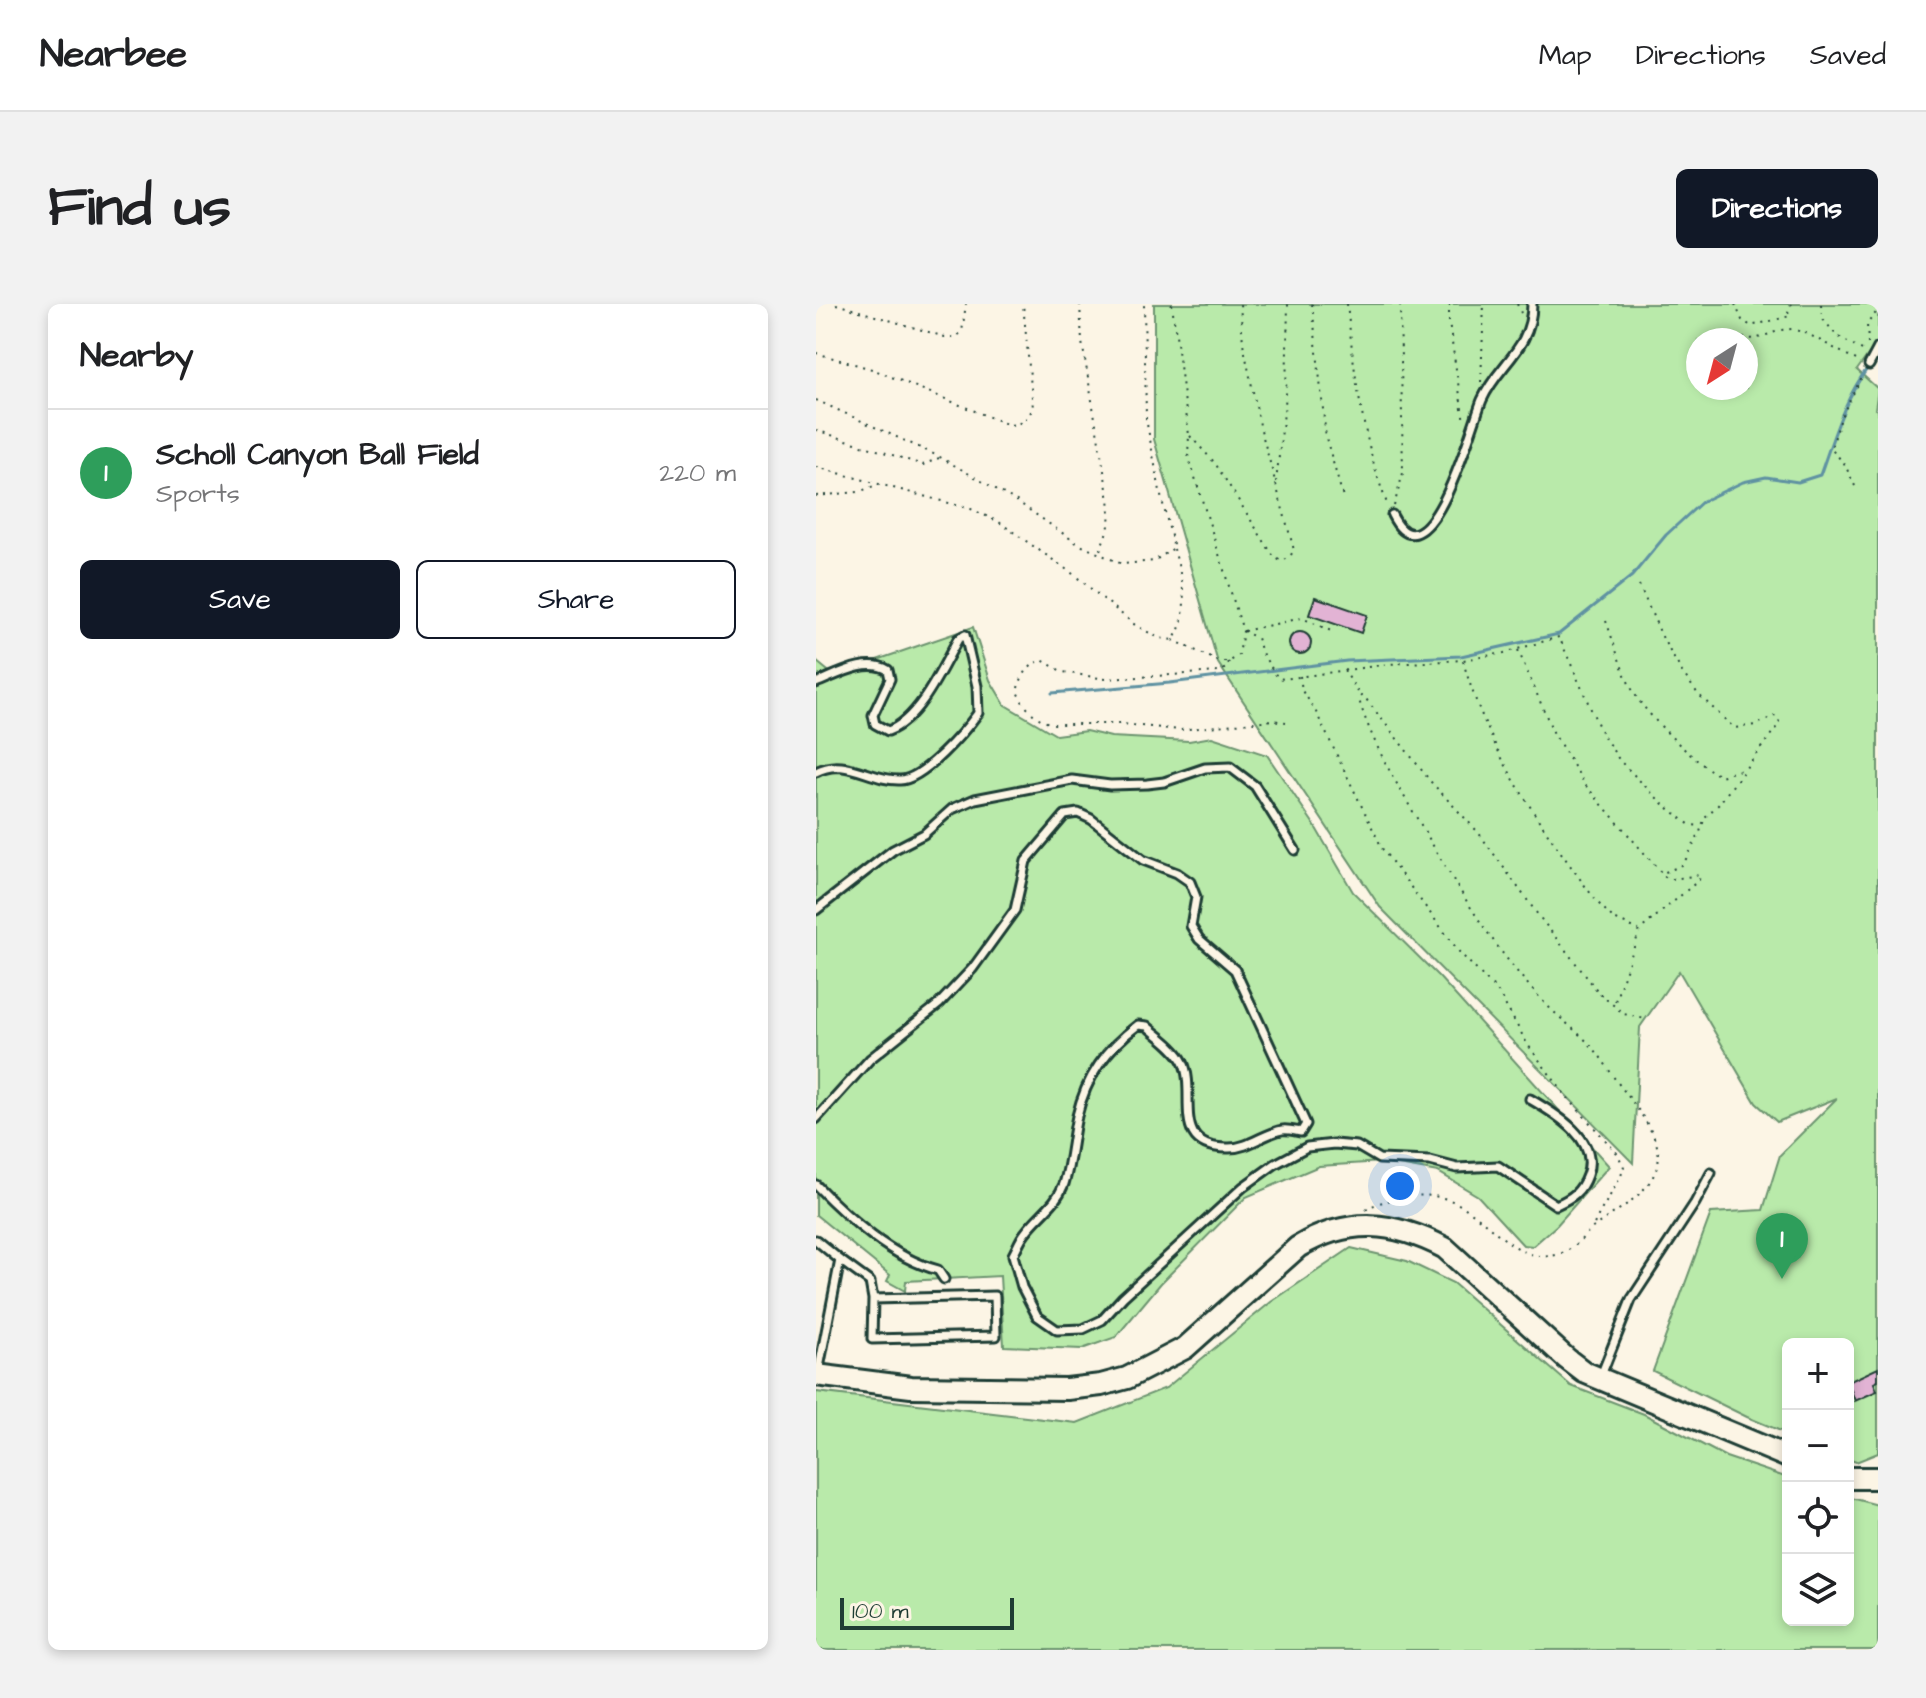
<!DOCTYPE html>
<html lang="en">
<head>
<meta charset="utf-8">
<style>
  body { margin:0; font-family:"Architects Daughter",sans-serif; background:#f2f2f2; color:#202124 }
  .controls { position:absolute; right:24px; bottom:24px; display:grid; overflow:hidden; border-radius:12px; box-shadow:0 4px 12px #0003 }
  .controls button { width:72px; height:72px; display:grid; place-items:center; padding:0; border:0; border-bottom:2px solid #e0e0e0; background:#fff; color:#202124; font:40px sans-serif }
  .compass { position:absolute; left:870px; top:24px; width:72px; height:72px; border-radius:50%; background:#fff; box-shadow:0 4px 12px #0003; rotate:216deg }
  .scale { position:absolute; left:24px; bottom:20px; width:174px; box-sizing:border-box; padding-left:8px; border:4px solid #1f3d34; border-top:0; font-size:22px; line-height:28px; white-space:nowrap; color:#1f3d34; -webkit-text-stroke:6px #fcf5e5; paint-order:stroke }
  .you { position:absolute; left:584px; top:882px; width:28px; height:28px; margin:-20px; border:6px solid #fff; border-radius:50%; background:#1a73e8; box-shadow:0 0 0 12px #1a73e833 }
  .badge { display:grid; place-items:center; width:52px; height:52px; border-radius:50%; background:#111827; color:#fff; font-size:26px; font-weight:700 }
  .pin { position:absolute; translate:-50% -66px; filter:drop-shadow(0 2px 4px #0008) }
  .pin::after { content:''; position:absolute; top:42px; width:28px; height:24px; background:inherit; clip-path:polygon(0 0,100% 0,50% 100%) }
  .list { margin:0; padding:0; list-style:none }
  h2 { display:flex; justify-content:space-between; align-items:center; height:104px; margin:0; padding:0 32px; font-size:34px }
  h2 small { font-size:26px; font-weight:400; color:#757577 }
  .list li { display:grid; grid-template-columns:52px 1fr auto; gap:24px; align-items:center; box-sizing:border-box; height:128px; padding:0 32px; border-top:2px solid #e0e0e0 }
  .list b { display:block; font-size:30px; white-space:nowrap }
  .list p { margin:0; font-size:26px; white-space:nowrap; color:#757577 }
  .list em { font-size:26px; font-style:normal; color:#757577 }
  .actions { display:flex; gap:16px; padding:24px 32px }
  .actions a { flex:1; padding:18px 0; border:2px solid #111827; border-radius:12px; text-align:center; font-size:28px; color:#111827 }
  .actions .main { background:#111827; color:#fff }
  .icon { flex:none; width:44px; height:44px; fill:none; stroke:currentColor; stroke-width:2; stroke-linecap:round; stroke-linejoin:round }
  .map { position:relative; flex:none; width:1062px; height:1346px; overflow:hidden; border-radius:12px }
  header { display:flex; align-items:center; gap:48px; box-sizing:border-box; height:112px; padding:0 40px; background:#fff; border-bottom:2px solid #e0e0e0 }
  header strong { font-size:38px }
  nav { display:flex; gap:44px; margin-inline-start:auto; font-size:28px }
  .intro { display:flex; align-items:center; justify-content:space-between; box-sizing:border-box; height:192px; padding:0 48px }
  h1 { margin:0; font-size:56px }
  .button { padding:20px 36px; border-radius:12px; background:#111827; color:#fff; font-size:28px; font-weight:700 }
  main { display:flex; gap:48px; padding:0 48px }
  aside { flex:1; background:#fff; border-radius:12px; box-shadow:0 4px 12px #0003 }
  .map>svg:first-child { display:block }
  .green { fill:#b9eaaa; stroke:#6c946f; stroke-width:2; fill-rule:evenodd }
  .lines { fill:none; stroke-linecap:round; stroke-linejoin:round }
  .stream { stroke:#5f92a2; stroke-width:3 }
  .building { fill:#e2b3d4; stroke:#1f3d34; stroke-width:2 }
  .lane-casing { stroke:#1f3d34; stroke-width:13 }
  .secondary-casing { stroke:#1f3d34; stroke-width:26 }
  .path { stroke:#1f3d34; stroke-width:2; stroke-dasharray:2 6; stroke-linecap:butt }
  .lane { stroke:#fcf5e5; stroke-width:7 }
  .secondary { stroke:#fcf5e5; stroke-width:20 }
</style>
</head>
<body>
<header>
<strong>Nearbee</strong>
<nav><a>Map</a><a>Directions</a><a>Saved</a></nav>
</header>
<div class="intro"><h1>Find us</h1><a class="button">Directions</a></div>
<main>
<aside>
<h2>Nearby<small></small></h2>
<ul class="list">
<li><span class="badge" style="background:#2e9e5b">1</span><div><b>Scholl Canyon Ball Field</b><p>Sports</p></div><em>220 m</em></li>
</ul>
<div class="actions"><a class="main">Save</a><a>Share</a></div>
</aside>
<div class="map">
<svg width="1062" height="1346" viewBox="0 0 1062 1346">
  <rect width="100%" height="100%" fill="#fcf5e5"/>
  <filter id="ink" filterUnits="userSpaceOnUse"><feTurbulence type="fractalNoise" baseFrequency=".0125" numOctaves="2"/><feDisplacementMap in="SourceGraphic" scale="16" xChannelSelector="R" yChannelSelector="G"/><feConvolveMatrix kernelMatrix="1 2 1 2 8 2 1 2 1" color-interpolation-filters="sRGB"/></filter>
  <g filter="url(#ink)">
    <g class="green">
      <path d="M338 0H1062V37L1041 66 1062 85 1059 105 1062 106V1149L1040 1158 1032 1155V1040H972V1130L931 1113 837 1067 895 909 947 906 964 851 1021 794 961 818 940 799 863 667 824 723 817 859 564 603 402 359 338 135ZM882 36H930V84H882Z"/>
      <path d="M157 323 174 376 189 401 240 431 270 427 295 433 373 437 396 433 451 451 497 519 537 588 623 673 793 862 741 921 717 942 707 941 662 892 622 868 566 858 503 862 430 893 345 979 300 1033 266 1045 188 1042 184 972 90 977 89 987 71 977 74 971 0 911V357L17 371Z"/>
      <path d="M535 944 591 957 637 979 755 1082 828 1110 910 1153 972 1174V1316H1032V1193L1062 1201V1346H0V1088L261 1119 350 1084 455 998Z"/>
    </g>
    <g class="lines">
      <path class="stream" d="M236 389 354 379 531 357 645 352 743 330 816 272 850 231 887 197 927 178 950 173 982 178 1004 171C1018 132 1028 95 1053 62"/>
    </g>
    <g class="building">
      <path d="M499 293 551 311 545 329 493 311Z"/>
      <circle cx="484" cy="339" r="11"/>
      <path d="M1062 1064V1077L1058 1079 1061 1087 1039 1097 1032 1078Z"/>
    </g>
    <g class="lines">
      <defs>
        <g id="lane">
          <path d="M1053 61 1062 44"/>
          <path d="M576 211C613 285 657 117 666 96 682 60 716 45 716 0"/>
          <path d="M0 379C21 371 51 353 72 366L74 375 57 411 59 420 72 427C103 416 126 364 142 335L149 331 161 382 162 409C149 427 107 476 84 476 54 477 29 452 0 468"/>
          <path d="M0 606 77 546 108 530 136 505 159 495 256 476 294 481 331 480 348 478 389 464 414 463 439 482 479 546"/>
          <path d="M0 815 54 755 123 700 157 664 199 606 210 557 249 511 262 509 275 515 327 556 361 569 374 578 380 593 375 622 383 635 419 666 490 820 485 828C479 827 471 825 466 826 447 830 433 844 413 844 352 845 382 790 367 758 360 744 342 732 331 722L322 721C290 745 270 773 261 812 256 835 255 858 248 880 240 901 222 911 209 929 204 935 201 944 197 951L206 983 221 1012 241 1026 267 1025 286 1016 307 993 427 883 459 860 491 843 518 840 541 842 563 855 614 857 641 864 682 862 740 901C756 894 765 888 771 871 784 836 740 810 714 795"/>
          <path d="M0 881C33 915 76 954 122 966L128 975"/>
          <path d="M0 936 24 956 2 1069"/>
          <path d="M24 956 54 978 57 995 179 992 180 1032 56 1035 57 995"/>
          <path d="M784 1074 815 996 879 899 895 869"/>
        </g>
        <g id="secondary">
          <path d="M0 1071 95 1083 251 1085 285 1081 311 1074 369 1044 482 943C533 913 577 917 629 944L751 1055 768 1068 972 1153"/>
          <path d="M1032 1174H1062"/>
        </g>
      </defs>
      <use href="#lane" class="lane-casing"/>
      <use href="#secondary" class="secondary-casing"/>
      <g class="path">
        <path d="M20 0 129 33H140L146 28 150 0"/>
        <path d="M264 0 266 38 294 202 293 222 283 249"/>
        <path d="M356 0 373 131 372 151 427 327 423 351 413 358H404L357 336"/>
        <path d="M496 0 510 134 527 193"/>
        <path d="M531 0C538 68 547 139 572 202"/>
        <path d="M633 0V19L648 118"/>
        <path d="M701 0 705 9"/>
        <path d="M919 0 926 16 935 22 974 12 972 7 975 0"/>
        <path d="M1005 0 1006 14 1021 32 1050 48"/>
        <path d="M903 32 939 35 965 26 976 25 990 29 1042 57"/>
        <path d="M1052 40 1051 20 1062 6"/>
        <path d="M0 49 56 65 193 121C206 120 211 116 217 104L207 0"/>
        <path d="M665 78 668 0"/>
        <path d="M0 96 124 153 202 198 262 240 306 260 338 257 358 244 345 192 330 115 328 0"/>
        <path d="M0 126 107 161 123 154"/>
        <path d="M374 132 399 159 458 253 465 257 473 254 478 246 445 126 427 39 424 0"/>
        <path d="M0 163 155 205 183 218 257 270 319 321 343 334 357 336C376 309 366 276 358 245"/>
        <path d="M460 178 470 91 472 0"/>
        <path d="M1039 182 1028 159 1015 145 1026 111 1048 69"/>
        <path d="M0 192 43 188 60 181"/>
        <path d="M578 202 587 169 584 0"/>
        <path d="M823 281 848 337 866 368 882 390 918 424 940 421 958 412 963 414V420L902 501 889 513 883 531 870 555 864 562 847 569"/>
        <path d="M790 317C799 341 806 370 820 392 832 412 884 464 905 472L927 465"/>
        <path d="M427 327 441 334 447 351 462 374 468 375 573 360 647 356 688 349 743 333 786 430 804 457 847 500 874 521 886 522"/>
        <path d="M428 327 486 314 515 327"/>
        <path d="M702 346 738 430 770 482 849 573 856 575 884 571 883 576 824 626 798 700"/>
        <path d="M647 357C673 450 724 521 781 598L798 615 823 626"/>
        <path d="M413 358 410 364 403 368 290 375 247 368 226 356C212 361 205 373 201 387 207 403 220 415 236 420H306L364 426 456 416 470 418"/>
        <path d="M528 366 544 391"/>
        <path d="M484 372 486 387 497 402 567 546 644 649 682 688 712 741 750 792 801 849 808 863C803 882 785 902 777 923"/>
        <path d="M550 906C560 898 572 897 584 894 600 891 615 890 631 895 674 909 706 977 757 943 765 937 771 928 779 922 802 905 835 890 842 859 848 834 813 794 799 775 792 765 786 754 778 745 762 727 741 713 725 695 678 645 642 585 608 526 583 484 557 442 543 396L545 392 550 395 615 478 662 528 722 611 784 690 808 710 829 715"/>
      </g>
      <use href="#lane" class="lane"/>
      <use href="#secondary" class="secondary"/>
    </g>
  </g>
</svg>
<div class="controls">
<button>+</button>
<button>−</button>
<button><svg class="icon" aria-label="locate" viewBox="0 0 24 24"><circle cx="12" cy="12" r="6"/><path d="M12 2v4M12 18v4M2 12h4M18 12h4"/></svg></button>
<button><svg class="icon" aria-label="layers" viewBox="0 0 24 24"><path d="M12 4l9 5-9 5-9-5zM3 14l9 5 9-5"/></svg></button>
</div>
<svg class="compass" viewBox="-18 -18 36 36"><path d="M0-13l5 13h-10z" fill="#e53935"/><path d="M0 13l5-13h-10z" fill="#757577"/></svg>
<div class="scale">100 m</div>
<div class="you"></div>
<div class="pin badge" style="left:966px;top:975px;background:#2e9e5b">1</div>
</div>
</main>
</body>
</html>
